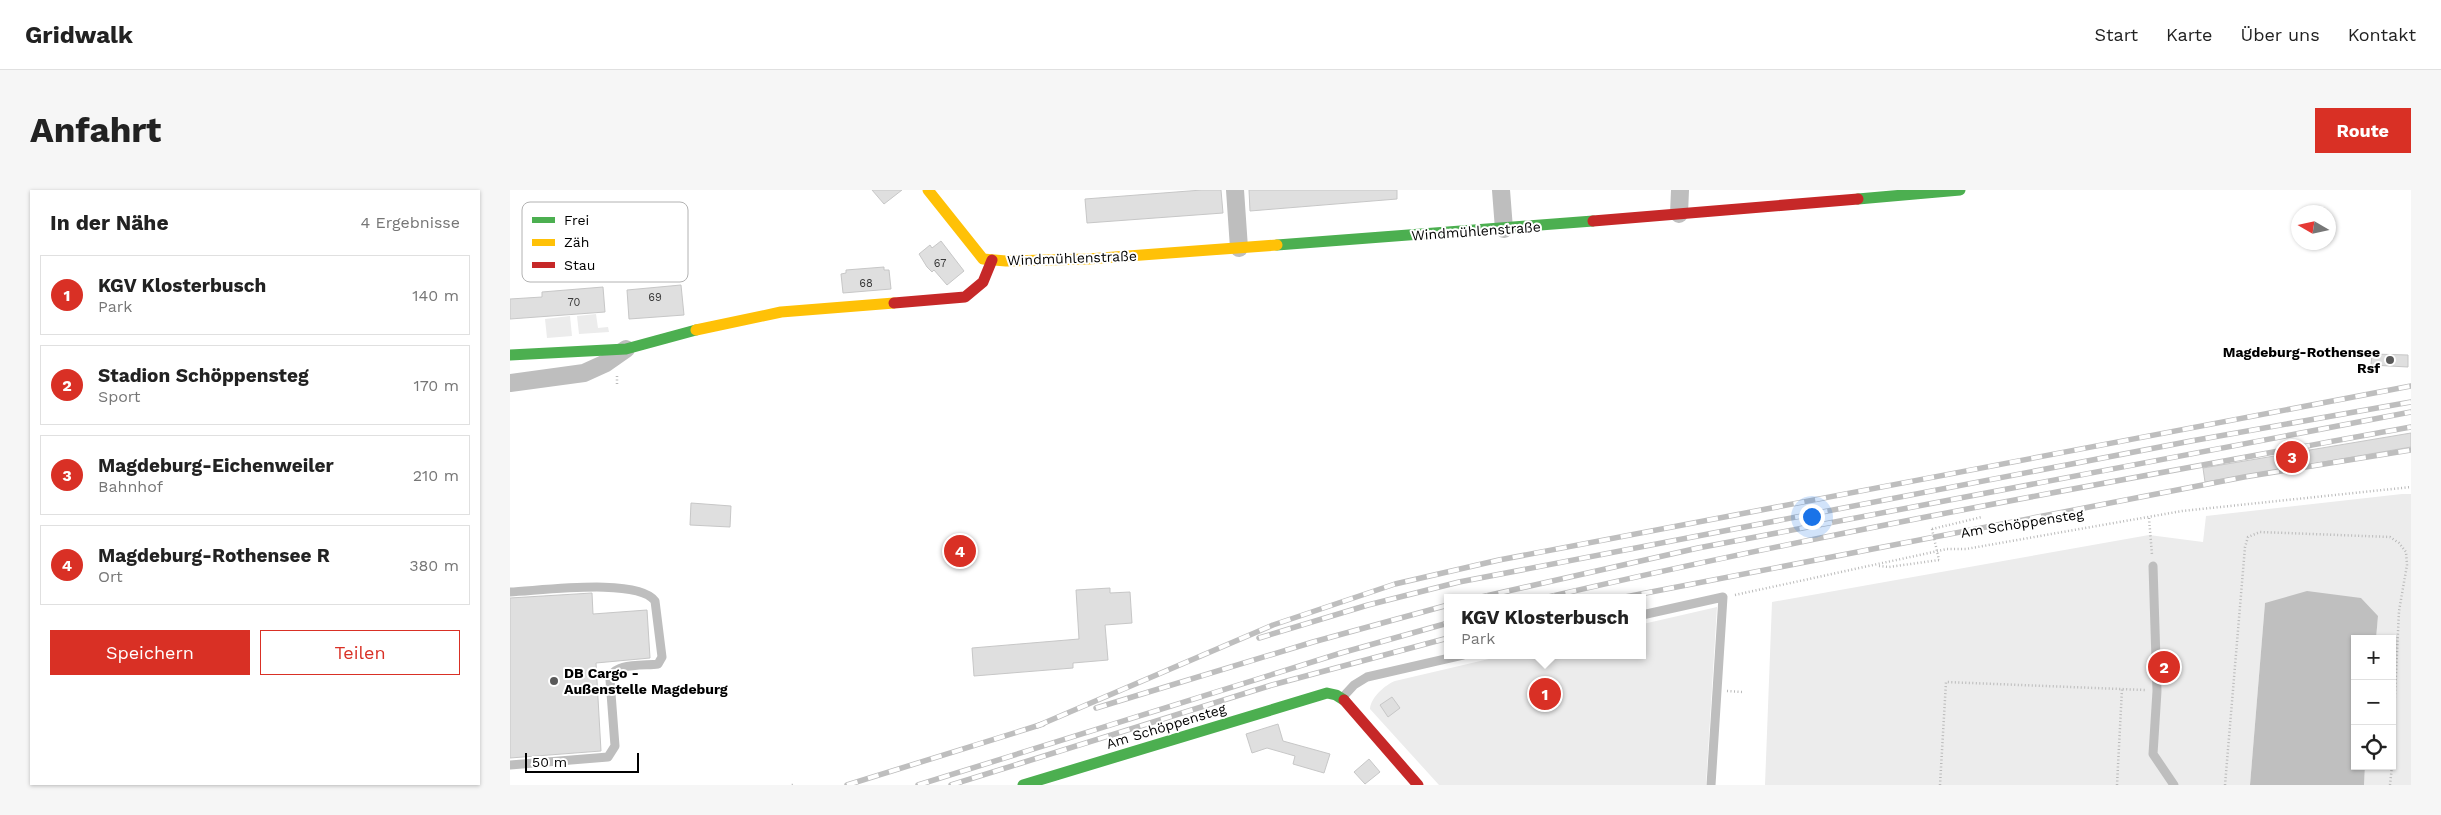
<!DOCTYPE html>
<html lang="de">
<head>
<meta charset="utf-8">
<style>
  body { margin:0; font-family:"Work Sans",sans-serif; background:#f6f6f6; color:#222 }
  .controls { position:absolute; right:15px; bottom:15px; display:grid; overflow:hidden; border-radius:0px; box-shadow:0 1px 4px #0004 }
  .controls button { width:45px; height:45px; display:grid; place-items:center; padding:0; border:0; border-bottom:1px solid #e0e0e0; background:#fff; color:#222; font:25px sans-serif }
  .compass { position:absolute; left:1781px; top:15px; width:45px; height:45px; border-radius:50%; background:#fff; box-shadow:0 1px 4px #0004; rotate:279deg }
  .scale { position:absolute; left:15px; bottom:12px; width:114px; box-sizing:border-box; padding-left:5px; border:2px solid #000; border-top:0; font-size:14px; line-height:18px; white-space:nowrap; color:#000; -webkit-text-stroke:4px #fff; paint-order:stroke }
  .you { position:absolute; left:1301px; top:326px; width:18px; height:18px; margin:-12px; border:4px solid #fff; border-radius:50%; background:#1a73e8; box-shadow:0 0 0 8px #1a73e833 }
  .badge { display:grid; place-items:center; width:32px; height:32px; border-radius:50%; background:#d93025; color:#fff; font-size:16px; font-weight:700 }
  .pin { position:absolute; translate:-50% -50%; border:2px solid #fff; box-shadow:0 1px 5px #0006 }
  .popup { position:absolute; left:934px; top:404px; width:202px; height:65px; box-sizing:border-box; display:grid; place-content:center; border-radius:0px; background:#fff; filter:drop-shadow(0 1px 4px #0005); font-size:16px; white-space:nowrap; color:#767676 }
  .popup b { font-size:19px; color:#222 }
  .popup::after { content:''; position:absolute; left:50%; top:100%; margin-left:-10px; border:10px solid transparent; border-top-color:#fff }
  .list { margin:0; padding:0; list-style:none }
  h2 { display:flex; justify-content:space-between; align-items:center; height:65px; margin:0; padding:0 20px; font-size:21px }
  h2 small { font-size:16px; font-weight:400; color:#767676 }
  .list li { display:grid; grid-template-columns:32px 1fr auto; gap:15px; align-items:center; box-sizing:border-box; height:80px; margin:0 10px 10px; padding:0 10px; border:1px solid #e0e0e0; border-radius:0px }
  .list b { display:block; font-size:19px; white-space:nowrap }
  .list p { margin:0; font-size:16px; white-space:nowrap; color:#767676 }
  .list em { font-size:16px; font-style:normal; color:#767676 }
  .actions { display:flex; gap:10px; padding:15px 20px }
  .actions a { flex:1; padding:11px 0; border:1px solid #d93025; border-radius:0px; text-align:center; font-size:18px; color:#d93025 }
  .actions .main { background:#d93025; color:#fff }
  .icon { flex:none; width:28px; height:28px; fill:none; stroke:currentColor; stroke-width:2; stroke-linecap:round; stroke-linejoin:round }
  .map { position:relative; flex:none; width:1901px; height:595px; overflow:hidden; border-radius:0px }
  header { display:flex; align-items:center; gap:30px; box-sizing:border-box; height:70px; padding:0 25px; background:#fff; border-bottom:1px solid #e0e0e0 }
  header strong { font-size:24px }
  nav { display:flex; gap:28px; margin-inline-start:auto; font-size:18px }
  .intro { display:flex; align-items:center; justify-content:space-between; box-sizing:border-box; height:120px; padding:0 30px }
  h1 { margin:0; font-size:35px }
  .button { padding:12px 22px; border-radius:0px; background:#d93025; color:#fff; font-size:18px; font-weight:700 }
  main { display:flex; gap:30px; padding:0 30px }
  aside { flex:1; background:#fff; border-radius:0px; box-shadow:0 1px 4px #0004 }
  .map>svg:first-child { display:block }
  .green { fill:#ececec }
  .water { fill:#bfbfbf }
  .building { fill:#dfdfdf; stroke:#c7c7c7 }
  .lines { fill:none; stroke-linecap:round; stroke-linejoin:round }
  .path { stroke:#b9b9b9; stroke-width:2.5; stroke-dasharray:1 2.5; stroke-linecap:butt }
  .lane { stroke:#bebebe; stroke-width:9 }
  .street { stroke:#bebebe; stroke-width:18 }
  .fast { stroke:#4caf50; stroke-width:11 }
  .slow { stroke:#ffc107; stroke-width:11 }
  .jam { stroke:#c62828; stroke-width:11 }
  .rail-casing { stroke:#bebebe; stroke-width:5.5 }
  .rail { stroke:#fff; stroke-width:4; stroke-dasharray:11; stroke-linecap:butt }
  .path-bridge { stroke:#b9b9b9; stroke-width:2.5; stroke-dasharray:1 2.5; stroke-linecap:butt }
  .poi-dot { fill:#595959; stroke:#fff; stroke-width:2 }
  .labels { text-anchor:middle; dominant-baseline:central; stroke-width:4; stroke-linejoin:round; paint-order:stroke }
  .number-label { font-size:11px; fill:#383838 }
  .street-label { font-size:14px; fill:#000; stroke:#fff }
  .poi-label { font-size:14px; font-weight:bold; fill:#000; stroke:#fff; text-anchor:end }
  .key { fill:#fff; stroke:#b2b2b2; stroke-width:1 }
  .key-label { font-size:14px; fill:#000 }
</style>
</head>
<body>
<header>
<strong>Gridwalk</strong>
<nav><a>Start</a><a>Karte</a><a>Über uns</a><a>Kontakt</a></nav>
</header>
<div class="intro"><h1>Anfahrt</h1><a class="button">Route</a></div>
<main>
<aside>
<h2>In der Nähe<small>4 Ergebnisse</small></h2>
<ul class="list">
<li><span class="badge">1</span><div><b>KGV Klosterbusch</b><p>Park</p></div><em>140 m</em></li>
<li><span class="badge">2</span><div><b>Stadion Schöppensteg</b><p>Sport</p></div><em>170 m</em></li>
<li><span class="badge">3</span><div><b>Magdeburg-Eichenweiler</b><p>Bahnhof</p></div><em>210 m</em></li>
<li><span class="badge">4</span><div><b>Magdeburg-Rothensee R</b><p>Ort</p></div><em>380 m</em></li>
</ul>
<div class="actions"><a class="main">Speichern</a><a>Teilen</a></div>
</aside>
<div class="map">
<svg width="1901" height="595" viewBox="0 0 1901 595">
  <rect width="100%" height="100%" fill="#fff"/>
  <g class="green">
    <path d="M86 124 88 138 98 137 99 142 69 144 67 126Z"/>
    <path d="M60 126 62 146 37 148 35 129Z"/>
    <path d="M1892 304H1901V595H1854L1855 576H1882V449H1866L1868 426 1755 413 1740 595H1255L1262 412 1639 345 1693 352 1696 326Z"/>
    <path d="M1207 417 1196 595H929L860 519C861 507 875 495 885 491L996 465H1132L1133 434Z"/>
  </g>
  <path class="water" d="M1797 401 1851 408 1868 426 1866 449H1845V576H1855L1854 595H1740L1755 413Z"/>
  <g class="building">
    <path d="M362 0H392L374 14Z"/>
    <path d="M692 0H711L713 23 577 33 575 9Z"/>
    <path d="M739 0H887V9L740 21Z"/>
    <path d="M431 51 454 81 437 95 424 80 422 82 417 77 409 64 420 55 422 58Z"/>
    <path d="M374 77V80H379L381 99 333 103 331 84 336 83V80Z"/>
    <path d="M171 95 174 125 119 129 117 100Z"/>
    <path d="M93 97 95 122 0 129V109L32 107V102Z"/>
    <path d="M1862 164 1898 165V177L1861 175Z"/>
    <path d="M1901 243V257L1695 292 1693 278Z"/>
    <path d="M181 313 221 316 220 337 180 335Z"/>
    <path d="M441 355H458V366L442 367Z"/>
    <path d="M600 398V403L620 402 622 433 595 435 598 470 563 473V478L464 486 462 458 569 449 566 400Z"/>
    <path d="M82 403 83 424 137 420 140 468 86 473 91 561 0 568V408Z"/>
    <path d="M882 507 890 518 878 527 870 515Z"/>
    <path d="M768 534 773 551 820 564 814 583 783 574 785 566 757 558 742 563 736 544Z"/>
    <path d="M859 569 870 582 855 594 844 582Z"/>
  </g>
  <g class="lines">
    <g class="path">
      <path d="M107 186V194"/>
      <path d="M1639 328 1642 365"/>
      <path d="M1422 339 1472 327"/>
      <path d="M441 361 440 354H450"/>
      <path d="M1369 376 1379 377 1429 370"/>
      <path d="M1225 405 1437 359H1456L1672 321 1901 297"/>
      <path d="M1217 501 1233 502"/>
      <path d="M282 595 284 594"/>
      <path d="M1430 595 1436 492 1635 500"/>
      <path d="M1607 595 1612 499"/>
      <path d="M1715 595 1735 357 1738 347 1750 342 1880 347 1889 353 1896 362 1897 375 1889 421 1882 567"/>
      <path d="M1880 595 1882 576"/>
    </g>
    <g class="lane">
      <path d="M1643 376 1647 501 1643 564 1664 595"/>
      <path d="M0 402C29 401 128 387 145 411L152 467 148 474C134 476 102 472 100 490L105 556 98 567 0 575"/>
      <path d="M1132 425 1213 407 1201 595"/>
      <path d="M832 508 844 495 857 487 953 465"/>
    </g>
    <g class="street">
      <path d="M725 0 729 58"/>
      <path d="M991 0 994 39"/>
      <path d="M1169 24 1170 0"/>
      <path d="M0 193 74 183 96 173 116 159"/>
    </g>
    <g class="fast">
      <path d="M1348 9 1450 0"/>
      <path d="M767 55 1083 31"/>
      <path d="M0 165 116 159 186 140"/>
      <path d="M513 595 817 503 826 505 834 510"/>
    </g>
    <g class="slow">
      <path d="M418 0 473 69 496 71 578 69 767 55"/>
      <path d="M186 140 271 122 384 113"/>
    </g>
    <g class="jam">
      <path d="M1083 31 1348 9"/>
      <path d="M384 113 455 107 473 92 482 70"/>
      <path d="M834 510 908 595"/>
    </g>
    <defs>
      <g id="rail">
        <path d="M967 408 1188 358 1901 222"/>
        <path d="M1034 408C1321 341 1611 290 1901 237"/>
        <path d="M1110 408 1734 287 1901 260"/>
        <path d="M749 448 858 415 949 392 1681 251 1901 212"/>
        <path d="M586 518 803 452 938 415"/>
        <path d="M527 536 763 435 885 394 989 370 1901 196"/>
        <path d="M337 595 533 534"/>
        <path d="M408 595 831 463 938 433"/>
        <path d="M441 595 762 495 938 448"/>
      </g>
    </defs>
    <use href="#rail" class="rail-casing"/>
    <use href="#rail" class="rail"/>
    <path class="path-bridge" d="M1422 339 1429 370"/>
  </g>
  <g class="poi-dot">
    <circle cx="1880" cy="170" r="5"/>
    <circle cx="44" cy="491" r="5"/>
  </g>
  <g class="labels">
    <g class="number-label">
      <text x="430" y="73">67</text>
      <text x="356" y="93">68</text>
      <text x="145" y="107">69</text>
      <text x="64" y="112">70</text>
    </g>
    <g class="street-label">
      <text transform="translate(966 41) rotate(-4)">Windmühlenstraße</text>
      <text transform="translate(562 68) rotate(-2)">Windmühlenstraße</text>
      <text transform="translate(1512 333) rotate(-9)">Am Schöppensteg</text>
      <text transform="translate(656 536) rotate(-17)">Am Schöppensteg</text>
    </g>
    <g class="poi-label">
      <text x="1870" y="162">Magdeburg-Rothensee<tspan x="1870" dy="16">Rsf</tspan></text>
      <text x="54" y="483" text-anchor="start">DB Cargo -<tspan x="54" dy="16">Außenstelle Magdeburg</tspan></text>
    </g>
  </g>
  <rect x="12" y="12" width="166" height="80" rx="8" class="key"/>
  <rect x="22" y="27" width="23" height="6" fill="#4caf50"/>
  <rect x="22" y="49" width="23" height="7" fill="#ffc107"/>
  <rect x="22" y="72" width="23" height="6" fill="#c62828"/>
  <g class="key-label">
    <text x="54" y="35">Frei</text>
    <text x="54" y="57">Zäh</text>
    <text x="54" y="80">Stau</text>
  </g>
</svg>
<div class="controls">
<button>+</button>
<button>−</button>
<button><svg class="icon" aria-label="locate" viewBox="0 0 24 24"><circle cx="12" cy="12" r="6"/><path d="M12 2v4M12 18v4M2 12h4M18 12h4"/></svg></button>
</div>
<svg class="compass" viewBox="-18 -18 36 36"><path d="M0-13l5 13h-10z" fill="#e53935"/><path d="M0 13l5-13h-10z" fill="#767676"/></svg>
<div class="scale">50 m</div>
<div class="you"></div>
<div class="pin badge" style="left:1035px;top:504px">1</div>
<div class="popup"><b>KGV Klosterbusch</b>Park</div>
<div class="pin badge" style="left:1654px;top:477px">2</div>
<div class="pin badge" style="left:1782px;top:267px">3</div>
<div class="pin badge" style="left:450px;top:361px">4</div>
</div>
</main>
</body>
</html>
